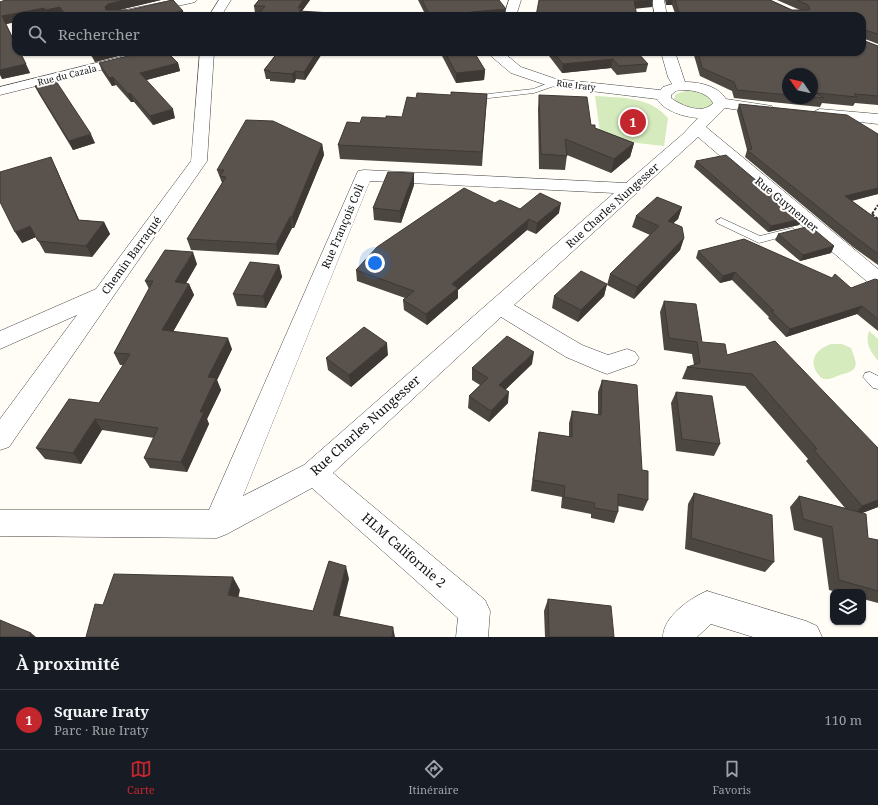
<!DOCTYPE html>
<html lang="fr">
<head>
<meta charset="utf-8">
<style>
  body { margin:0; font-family:"Noto Serif",serif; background:#20242c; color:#f1f3f6 }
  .controls { position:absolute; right:12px; bottom:12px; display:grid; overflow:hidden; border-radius:8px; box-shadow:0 1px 3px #0004 }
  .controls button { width:36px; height:36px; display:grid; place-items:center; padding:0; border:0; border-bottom:1px solid #363941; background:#171b24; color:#f1f3f6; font:20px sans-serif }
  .compass { position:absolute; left:782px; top:68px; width:36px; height:36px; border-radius:50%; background:#171b24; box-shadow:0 1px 3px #0004; rotate:304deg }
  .you { position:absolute; left:375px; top:263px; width:14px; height:14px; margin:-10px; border:3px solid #fff; border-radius:50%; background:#1a73e8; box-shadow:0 0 0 6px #1a73e833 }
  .badge { display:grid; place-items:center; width:26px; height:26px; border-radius:50%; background:#c4262e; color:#fff; font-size:13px; font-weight:700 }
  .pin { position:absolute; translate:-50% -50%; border:2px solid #fff; box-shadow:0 1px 4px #0006 }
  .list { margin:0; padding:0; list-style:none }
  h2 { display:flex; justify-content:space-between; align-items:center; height:52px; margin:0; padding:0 16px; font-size:17px }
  h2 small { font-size:13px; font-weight:400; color:#9ea1a6 }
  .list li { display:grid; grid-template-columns:26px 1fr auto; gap:12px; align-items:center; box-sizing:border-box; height:60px; padding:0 16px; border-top:1px solid #363941 }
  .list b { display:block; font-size:15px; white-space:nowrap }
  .list p { margin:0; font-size:13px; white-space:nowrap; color:#9ea1a6 }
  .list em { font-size:13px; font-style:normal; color:#9ea1a6 }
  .icon { flex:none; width:22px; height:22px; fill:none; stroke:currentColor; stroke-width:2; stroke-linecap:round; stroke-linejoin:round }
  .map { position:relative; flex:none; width:878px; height:637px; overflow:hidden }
  .search { position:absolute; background:#171b24; box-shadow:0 1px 3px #0004; left:12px; right:12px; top:12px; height:44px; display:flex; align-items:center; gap:10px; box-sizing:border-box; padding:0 14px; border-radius:12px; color:#9ea1a6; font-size:15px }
  .sheet { height:112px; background:#171b24 }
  nav { display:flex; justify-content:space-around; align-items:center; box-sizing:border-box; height:56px; border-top:1px solid #363941; background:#171b24; font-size:11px; color:#9ea1a6 }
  nav a { display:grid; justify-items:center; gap:2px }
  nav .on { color:#c4262e }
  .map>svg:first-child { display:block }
  .green { fill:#d5ebbd }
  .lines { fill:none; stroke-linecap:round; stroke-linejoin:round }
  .lane-casing { stroke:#444; stroke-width:1 }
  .street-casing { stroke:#444; stroke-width:1 }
  .path { stroke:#333; stroke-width:2; stroke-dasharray:3 1.5; stroke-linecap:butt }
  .lane { fill:#fff; fill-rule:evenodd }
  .street { fill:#fff; fill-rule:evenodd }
  .wall { fill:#4d4742; fill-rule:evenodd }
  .shaded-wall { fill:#3f3936 }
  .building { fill:#5a524d; stroke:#3f3936 }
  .labels { text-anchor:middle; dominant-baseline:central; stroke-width:4; stroke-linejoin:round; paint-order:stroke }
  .far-street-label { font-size:9px; fill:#111; stroke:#fff }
  .street-label { font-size:11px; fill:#111; stroke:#fff }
  .near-street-label { font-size:13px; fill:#111; stroke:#fff }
</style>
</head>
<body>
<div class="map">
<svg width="878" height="637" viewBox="0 0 878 637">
  <rect width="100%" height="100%" fill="#fffdf5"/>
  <g class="green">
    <path d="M686 91C698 91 708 93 714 103L712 106C701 110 682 111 674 99L676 94Z"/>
    <path d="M595 96C621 98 649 96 668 118L664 146 601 139Z"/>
    <path d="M869 331 878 339V361C870 351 865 343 869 331Z"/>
    <path d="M831 344H842L851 348C856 362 861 370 843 374 838 375 831 380 825 379 822 379 820 377 818 374 808 361 816 349 831 344Z"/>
  </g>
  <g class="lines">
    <defs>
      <g id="lane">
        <path d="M554 81 558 83 557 85 534 93 471 100 467 98 471 96 533 89Z"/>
        <path d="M721 218 760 236 792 228 797 231 796 233 759 243 717 223 716 221Z"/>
        <path d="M870 372 878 376V389L873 388 863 377 865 373Z"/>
      </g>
      <g id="street">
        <path d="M174 0H197L195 2 191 3 132 16H109L111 13 115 12Z"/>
        <path d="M219 0H231L221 16H209Z"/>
        <path d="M509 0H521L516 16H504Z"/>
        <path d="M652 0H664L667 16H655Z"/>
        <path d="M140 52H163L161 55 0 95V87Z"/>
        <path d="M200 52H214L207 161 9 447 0 450V419L77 315 0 349V331L96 289 191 161Z"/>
        <path d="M491 52H505L504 53 521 67 556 79 660 90 663 87 672 84 668 77 661 52H675L685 82C700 82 718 86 726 99L772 106 775 109 772 112 767 114 725 108 706 127 878 269V287L871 285 698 137 514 305 582 345 608 355 627 349 635 352 639 358 635 364 607 374 599 371 566 357 501 317 333 473 485 600 490 611 488 637H456L458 618 312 488 227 534 217 538 0 536V510H209L358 171 364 170 626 183 683 134 698 118C684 117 664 111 657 99L549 86 511 73 492 57 490 54ZM682 90C693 90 707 92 713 103 703 115 682 106 671 98V95L676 91ZM370 181 614 193 304 465 243 496Z"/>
        <path d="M820 109 878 114V124L815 117 812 114 815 111Z"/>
        <path d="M707 591 806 621 817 626 822 637H753L711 624 697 637H663C663 617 690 598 707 591Z"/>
      </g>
    </defs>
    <use href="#lane" class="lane-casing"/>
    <use href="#street" class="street-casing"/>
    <g class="path">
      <path d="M872 214 878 205"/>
      <path d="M868 216 872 214 878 219"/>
    </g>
    <use href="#lane" class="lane"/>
    <use href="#street" class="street"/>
  </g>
  <g class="wall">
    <path d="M161 0 119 10 183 11 184 16H64L63 15 58 16H16V22L6 24 30 73 2 79 0 2Z"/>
    <path d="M259 0H310L302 11 255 13 254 6Z"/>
    <path d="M418 0H499L505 16H426Z"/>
    <path d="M665 0H770L792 10H800L777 0H878V44L865 39V41L878 46V105L855 103 853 106 822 103 820 107 734 98 732 91 700 76 693 52H862V16H676L672 5H666ZM788 74H812V98H788Z"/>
    <path d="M89 52H134L95 62Z"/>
    <path d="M278 52H323L305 80 296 79 294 83 270 81V79H266L264 70Z"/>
    <path d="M440 52H474L485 70 484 80 456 83Z"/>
    <path d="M546 52H637L648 64 646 72 617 75 611 68 562 73Z"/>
    <path d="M99 63H178L180 71 146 80 175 118 153 125 134 102H131L116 85 112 86 102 71Z"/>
    <path d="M35 86 95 143 73 150 39 94Z"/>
    <path d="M451 92 487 94 482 166 340 159 338 145 360 123 402 117 416 98 451 95Z"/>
    <path d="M539 95 591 125 595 128 634 143 630 157 611 173 567 155 565 170 539 169 538 109Z"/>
    <path d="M739 104 878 134V194L852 201 878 220V265L853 247 745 157 747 150 737 111Z"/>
    <path d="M322 144 324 155 294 228H292L278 255 191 250 187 239 222 183 217 170Z"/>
    <path d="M696 161 802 219 799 225 768 232 694 167Z"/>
    <path d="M56 168 79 220 104 222 110 234 92 257 45 253 36 237 22 243Z"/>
    <path d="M414 185 401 223 374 220 373 208Z"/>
    <path d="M495 203 520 209 559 213 536 234 527 230 458 290V298L427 325 404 310 403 300 405 298 357 281 356 270Z"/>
    <path d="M682 207 678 219 673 223 684 238 680 250 634 299 607 285 610 274 650 235 632 227 636 216Z"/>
    <path d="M778 234 834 246 831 253 800 261 775 240Z"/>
    <path d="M698 251 851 288 878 280V331L857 314 786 337 768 318 769 317 732 280 720 283 696 258Z"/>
    <path d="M197 264 186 283 189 284 194 295 173 332 232 349 217 380 221 390 207 419 209 424 187 472 150 468 144 458 154 438 102 430 81 464 45 459 36 448 99 403 123 365H120L114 353 149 289 145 281Z"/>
    <path d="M279 265 282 277 266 308 237 306 233 294Z"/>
    <path d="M607 284 604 296 578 322 552 308 554 296Z"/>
    <path d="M664 301 702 342 727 355 878 448V507L862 513 868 538 878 540V603L863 599V592H837L829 590 822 538 794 530 790 507 799 496 845 508 806 461 808 459 745 386 682 379 687 367 694 365 692 354 664 350 660 312Z"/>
    <path d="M388 355 351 387 328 370 326 358Z"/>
    <path d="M532 364 506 389 508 403 489 422 468 408 469 396 480 385 472 380V368Z"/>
    <path d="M602 380 642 470 648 500 643 511 618 506V512L614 523 591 518V514L561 508 562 497 531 491 537 443 539 432 569 437V423L572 411 598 415V392Z"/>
    <path d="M676 392 720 444 714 456 676 451 671 403Z"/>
    <path d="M694 493 774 562 765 572 685 549 688 504Z"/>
    <path d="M548 599 614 637H545L544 611Z"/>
  </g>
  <g class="shaded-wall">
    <path d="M125 0H161L111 12 108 15 105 7 108 4Z"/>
    <path d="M303 0H310L302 11 303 16H300L298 8Z"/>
    <path d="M646 0H653L652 7 633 9 634 1Z"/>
    <path d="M668 0H673L672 5H666Z"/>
    <path d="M60 7 63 15 58 16H48L45 10Z"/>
    <path d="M44 8 47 16H16V22L6 24 2 16Z"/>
    <path d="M506 9 505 16H471V12Z"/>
    <path d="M183 11 184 16H160Z"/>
    <path d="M97 52H134L95 62 92 53Z"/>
    <path d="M317 52H323L305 80 304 72Z"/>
    <path d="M613 59 611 68 562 73 563 64Z"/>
    <path d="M178 63 180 71 143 81 140 73Z"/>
    <path d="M26 64 30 73 2 79 0 75V70Z"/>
    <path d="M485 70 484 80 456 83V73Z"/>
    <path d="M295 71 296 79 294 83 292 74Z"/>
    <path d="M113 77 116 85 112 86 109 78Z"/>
    <path d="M130 93 134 102H131L128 94Z"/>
    <path d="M173 109 175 118 153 125 150 116Z"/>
    <path d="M91 134 95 143 73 150 69 141Z"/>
    <path d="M634 143 630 157 611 173 614 159Z"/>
    <path d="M322 144 324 155 294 228 292 217Z"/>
    <path d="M51 157 56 168 84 231 78 220Z"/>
    <path d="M414 173V185L401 223 400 211Z"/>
    <path d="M878 188V194L841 203 845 196Z"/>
    <path d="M561 203 559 213 536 234 537 223Z"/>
    <path d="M682 207 678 219 664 232 668 221Z"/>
    <path d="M290 217 292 228 278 255 276 244Z"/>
    <path d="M529 219 527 230 458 290V298L427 325 426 314 452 284Z"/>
    <path d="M802 219 799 225 768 232 771 226Z"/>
    <path d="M104 222 110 234 92 257 86 246Z"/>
    <path d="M30 226 36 237 22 243 15 232Z"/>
    <path d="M684 238 680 250 634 299 637 287Z"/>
    <path d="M834 246 831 253 800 261 803 255Z"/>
    <path d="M193 252 197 264 180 294 175 282Z"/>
    <path d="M279 265 282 277 266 308 263 296Z"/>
    <path d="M735 272 732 280 720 283 723 276Z"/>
    <path d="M189 284 194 295 167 342 162 330Z"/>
    <path d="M607 284 604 296 578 322 581 310Z"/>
    <path d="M862 306 857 314 786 337 790 329Z"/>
    <path d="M228 338 232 349 217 380 221 390 207 419 209 424 187 472 181 462 200 412 208 377Z"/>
    <path d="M387 343 388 355 351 387 349 375Z"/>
    <path d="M534 352 532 364 498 397 499 385Z"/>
    <path d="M509 392 508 403 489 422 491 411Z"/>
    <path d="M95 419 102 430 81 464 73 453Z"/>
    <path d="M878 500V507L852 517 862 506Z"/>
    <path d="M346 566 349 579 337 627 333 615Z"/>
    <path d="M233 577 240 590 236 608 228 595Z"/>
    <path d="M393 627 395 637H392Z"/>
    <path d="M31 633 36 637H29Z"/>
  </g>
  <g class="building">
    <path d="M5 0H125L108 4 105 7 106 10H129L173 0 183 11 160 16H66L60 7 45 10 44 8 2 16 16 45V52H20L26 64 0 70V2Z"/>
    <path d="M259 0H303L298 8H302L299 11 364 15V16H257L265 6H254Z"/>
    <path d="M422 0H499L506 9 471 12 473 16H428L429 14Z"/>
    <path d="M539 0H646L634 1 637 16H536Z"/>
    <path d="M675 0H770L792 10H809L810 9 808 5 797 0H878V34L865 30V41L878 46V96L854 94 857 97 816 93 824 98 812 97V74H788V95L737 90 734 82 702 68 698 52H862V16H680Z"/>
    <path d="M144 52H167L178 63 140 73 173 109 150 116 130 93 128 94 113 77 109 78 99 63Z"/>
    <path d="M278 52H317L304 72 295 71 292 74 269 72 270 71 264 70Z"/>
    <path d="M445 52H474L485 70 456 73Z"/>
    <path d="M553 52H637L648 64 619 66 613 59 563 64Z"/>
    <path d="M56 81 91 134 69 141 35 86Z"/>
    <path d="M451 92 487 94 482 152 338 145 347 122 360 123 362 117 386 118V116L402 117 407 97 416 98 417 93 451 95Z"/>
    <path d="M539 95 587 97 591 125H595V128L634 143 614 159 565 139 567 156 541 154Z"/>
    <path d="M739 104 847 115 878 134V188L845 196 878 220V254L858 239 747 150 752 149Z"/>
    <path d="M246 120 273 121 322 144 292 217H290L276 244 187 239 226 177 220 176 224 170H217Z"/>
    <path d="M726 155 802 219 771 226 696 161Z"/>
    <path d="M51 157 78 220 104 222 86 246 38 241 30 226 15 232 0 202V172Z"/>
    <path d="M388 172 414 173 400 211 373 208Z"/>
    <path d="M464 188 495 203 500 200 520 209 540 193 561 203 537 223 529 219 452 284 458 288 426 314 403 300 414 291 356 270 377 247Z"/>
    <path d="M657 197 682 207 668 221 682 227 684 238 637 287 610 274 659 226 636 216Z"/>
    <path d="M810 226 834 246 803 255 778 234Z"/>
    <path d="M744 239 832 278 835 274 851 288 875 279 878 280V319L862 306 790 329 771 311H774L735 272 723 276 698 251Z"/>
    <path d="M165 250 193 252 175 282 189 284 162 330 228 338 208 377 216 378 200 412H204L181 462 144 458 158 428 95 419 73 453 36 448 69 399 99 403 130 354 114 353 153 281H145Z"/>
    <path d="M250 262 279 265 263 296 233 294Z"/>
    <path d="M581 271 607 284 581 310 554 296Z"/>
    <path d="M664 301 696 304 702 342 725 344 727 355 775 341 878 448V500L862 506 814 450 817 449 752 374 687 367 700 363 697 342 669 338Z"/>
    <path d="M364 327 387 343 349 375 326 358Z"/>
    <path d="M507 336 534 352 499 385 509 392 491 411 469 396 488 378 472 368Z"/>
    <path d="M602 380 637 385 642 470 648 471V500L618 494V512L594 508 595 503 564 497 565 486 533 480 539 432 572 437V411L601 415Z"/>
    <path d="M676 392 712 396 720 444 682 439Z"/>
    <path d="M694 493 772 515 774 562 691 538Z"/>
    <path d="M799 496 866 514 868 538 878 540V591L839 580 832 527 803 519Z"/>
    <path d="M329 561 346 566 333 615 393 627 392 637H86L95 604 103 605 114 574 233 577 228 595 313 611Z"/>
    <path d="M548 599 611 606 614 637H549Z"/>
    <path d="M0 620 31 633 29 637H0Z"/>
  </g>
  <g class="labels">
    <g class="far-street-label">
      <text transform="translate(67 75) rotate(-14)">Rue du Cazala</text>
      <text transform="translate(576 85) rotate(7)">Rue Iraty</text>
    </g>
    <g class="street-label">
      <text transform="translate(787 204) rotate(40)">Rue Guynemer</text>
      <text transform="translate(612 205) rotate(-42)">Rue Charles Nungesser</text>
      <text transform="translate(342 226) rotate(-67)">Rue François Coli</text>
      <text transform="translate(131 255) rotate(-54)">Chemin Barraqué</text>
    </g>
    <g class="near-street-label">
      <text transform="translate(365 425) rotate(-42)">Rue Charles Nungesser</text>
      <text transform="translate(404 550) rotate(41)">HLM Californie 2</text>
    </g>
  </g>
</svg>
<div class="controls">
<button><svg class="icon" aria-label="layers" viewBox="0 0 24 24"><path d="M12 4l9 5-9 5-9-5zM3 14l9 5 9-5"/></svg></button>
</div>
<svg class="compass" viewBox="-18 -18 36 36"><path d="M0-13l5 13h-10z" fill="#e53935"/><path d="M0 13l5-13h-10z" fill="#9ea1a6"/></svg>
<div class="you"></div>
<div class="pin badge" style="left:633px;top:122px">1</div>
<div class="search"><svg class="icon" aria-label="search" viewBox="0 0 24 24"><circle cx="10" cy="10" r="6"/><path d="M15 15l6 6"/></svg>Rechercher</div>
</div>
<section class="sheet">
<h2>À proximité<small></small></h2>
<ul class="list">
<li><span class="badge">1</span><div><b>Square Iraty</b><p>Parc · Rue Iraty</p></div><em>110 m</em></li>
</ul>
</section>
<nav>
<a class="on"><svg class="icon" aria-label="map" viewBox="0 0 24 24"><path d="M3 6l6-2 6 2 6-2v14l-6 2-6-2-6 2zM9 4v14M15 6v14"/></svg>Carte</a>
<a><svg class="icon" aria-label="directions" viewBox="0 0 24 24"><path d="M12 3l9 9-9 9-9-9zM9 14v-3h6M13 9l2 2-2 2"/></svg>Itinéraire</a>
<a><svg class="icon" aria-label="saved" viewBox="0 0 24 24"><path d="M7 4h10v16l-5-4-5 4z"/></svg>Favoris</a>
</nav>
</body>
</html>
